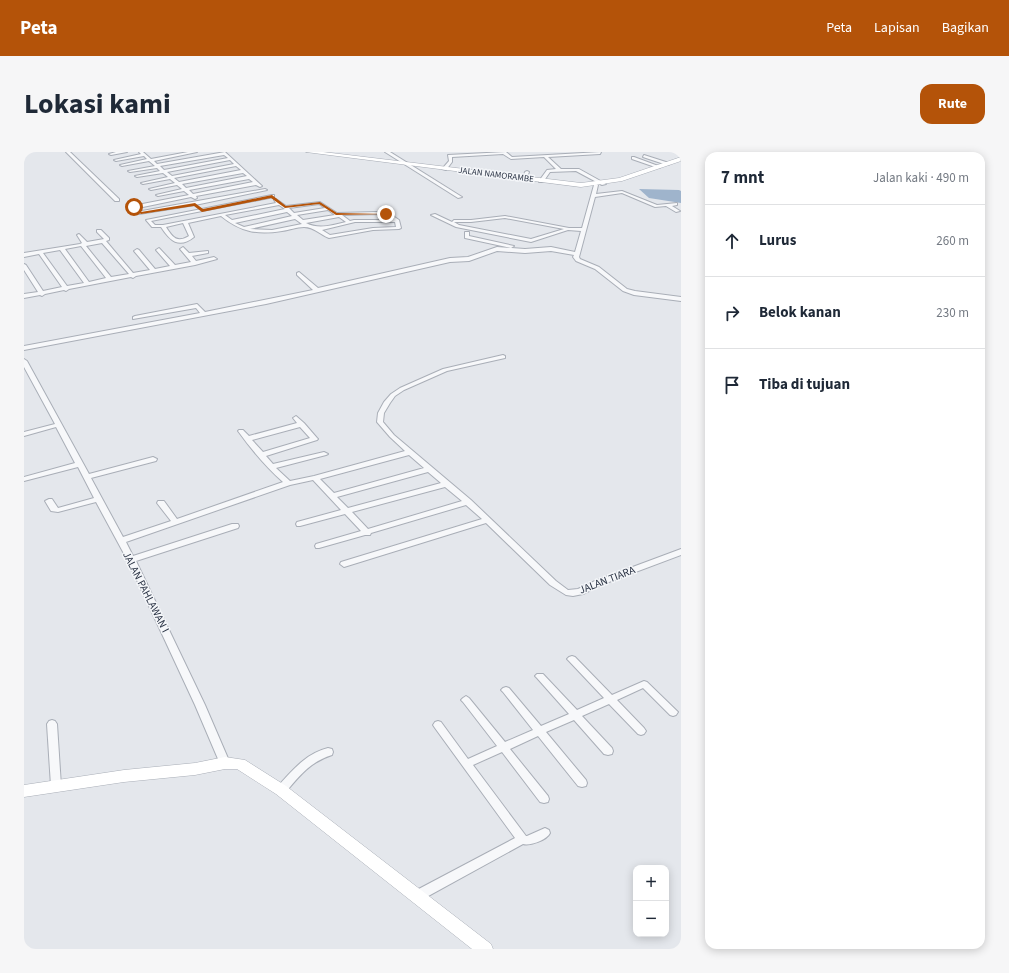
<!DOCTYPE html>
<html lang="id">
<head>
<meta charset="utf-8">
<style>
  body { margin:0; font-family:"Source Sans 3",sans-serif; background:#f6f6f7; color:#1f2937 }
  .controls { position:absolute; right:12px; bottom:12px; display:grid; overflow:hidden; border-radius:8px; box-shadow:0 2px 10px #0003 }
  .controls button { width:36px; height:36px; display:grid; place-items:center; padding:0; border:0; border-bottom:1px solid #e0e1e3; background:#fff; color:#1f2937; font:20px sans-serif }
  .stop { position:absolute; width:12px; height:12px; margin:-9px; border:3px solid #b45309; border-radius:50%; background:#fff }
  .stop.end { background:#b45309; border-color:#fff; box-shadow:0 1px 4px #0008 }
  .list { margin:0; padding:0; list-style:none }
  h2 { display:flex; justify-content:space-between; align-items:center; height:52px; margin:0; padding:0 16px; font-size:17px }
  h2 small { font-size:13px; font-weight:400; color:#747a83 }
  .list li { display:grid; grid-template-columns:26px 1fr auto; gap:12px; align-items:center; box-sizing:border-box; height:72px; padding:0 16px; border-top:1px solid #e0e1e3 }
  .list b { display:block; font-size:15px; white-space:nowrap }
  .list em { font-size:13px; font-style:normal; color:#747a83 }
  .icon { flex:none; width:22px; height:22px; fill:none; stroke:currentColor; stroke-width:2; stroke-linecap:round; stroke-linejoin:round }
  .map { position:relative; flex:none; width:657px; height:797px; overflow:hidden; border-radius:12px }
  header { display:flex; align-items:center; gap:24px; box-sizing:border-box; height:56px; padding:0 20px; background:#b45309; color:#fff }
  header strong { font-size:19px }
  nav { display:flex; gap:22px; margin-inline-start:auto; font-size:14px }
  .intro { display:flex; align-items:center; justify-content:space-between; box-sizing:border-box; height:96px; padding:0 24px }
  h1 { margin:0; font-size:28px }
  .button { padding:10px 18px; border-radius:12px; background:#b45309; color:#fff; font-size:14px; font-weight:700 }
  main { display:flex; gap:24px; padding:0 24px }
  aside { flex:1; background:#fff; border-radius:12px; box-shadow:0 2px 10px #0003 }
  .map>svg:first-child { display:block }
  .water { fill:#9fb4cc }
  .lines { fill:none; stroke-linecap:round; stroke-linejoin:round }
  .street-casing { stroke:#a9aeb7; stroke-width:2 }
  .secondary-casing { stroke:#a9aeb7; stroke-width:1 }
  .street { fill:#f7f8fa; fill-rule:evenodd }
  .secondary { fill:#fff; fill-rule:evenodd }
  .route { fill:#b45309 }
  .labels { text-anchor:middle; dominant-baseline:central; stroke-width:3; stroke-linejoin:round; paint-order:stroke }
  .far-street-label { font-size:9px; fill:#2b3445; stroke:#f4f6f9 }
  .street-label { font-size:11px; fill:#2b3445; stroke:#f4f6f9 }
</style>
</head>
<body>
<header>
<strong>Peta</strong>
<nav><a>Peta</a><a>Lapisan</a><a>Bagikan</a></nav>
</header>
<div class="intro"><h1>Lokasi kami</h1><a class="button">Rute</a></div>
<main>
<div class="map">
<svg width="657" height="797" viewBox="0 0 657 797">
  <rect width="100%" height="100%" fill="#e4e7ec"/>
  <path class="water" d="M615 37 655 38 657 39V51L625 46Z"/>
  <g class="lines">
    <defs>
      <g id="street">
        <path d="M42 0H46L95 47V49H91Z"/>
        <path d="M92 0H103L87 3 85 2Z"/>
        <path d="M115 0H119L127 7 164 0H173L130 9 133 12 201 0 238 34 236 35 232 33 172 44 173 46 171 47 167 45 114 56 118 59 241 37 243 38 171 53 115 62 108 56V54L165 43 160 39 134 44 132 43 158 37 153 33 127 38 125 37 151 31 146 27 119 32 117 31 144 25 139 21 113 25 111 24 136 19 133 16 106 20 104 19 131 14 125 9 98 14 96 13 123 7 120 4 92 9 90 8 117 2ZM200 3 204 6 140 18 136 14ZM206 8 210 12 148 24 143 20ZM212 14 217 18 155 30 150 26ZM219 21 223 24 162 36 158 32ZM225 27 229 30 169 42 165 38Z"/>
        <path d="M361 0H366L438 45 434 46Z"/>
        <path d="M482 0 488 5 577 0 576 2 524 5 537 17H555L582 32 578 33 552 19 526 20 519 30H515V29L523 18 532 17 520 5 487 7 479 2 428 5V10L422 18 418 17 425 9 424 3Z"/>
        <path d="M620 3 645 11 646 12 643 13 619 5Z"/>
        <path d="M608 5H610L637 15 634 16 608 7Z"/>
        <path d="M503 19 505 20 502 27 498 28 501 20Z"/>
        <path d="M572 32 574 33 572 42 598 39 633 53 653 51V53L648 54 656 59 652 60 642 54 631 55 598 41 571 45 555 105 556 107 575 115 603 137 611 139 657 145V149L610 143 599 139 571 117 552 109 549 105 550 103 527 99 501 101 473 99 445 109 426 110 242 152 0 198V194L176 161 172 156 109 167V165L111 164 173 152 181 160 289 138 273 123V121L275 120 294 136 426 106 444 105 473 95 501 97 527 95 551 100 557 79 544 78 507 90 432 75 407 63 411 62 428 70 430 68H447L481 64 545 76H558L570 33ZM481 66 540 77 507 87 435 73 430 70H447Z"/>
        <path d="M248 43H250V45L127 69 131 73H139L252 51 250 48 252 47 262 54 296 50 313 61 355 60 366 62 375 68 377 76 375 77 349 78 305 86C297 83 290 75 280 75 273 75 265 78 258 79 233 83 217 80 197 64L164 71 170 85C155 97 146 89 137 75H128L122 68ZM295 52 301 56 270 61 265 56ZM255 53 261 57 208 68 201 63ZM304 58 311 63 279 68 273 63ZM263 60 268 64 220 75 211 71ZM355 62 362 64 368 68H330L326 69 318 63ZM315 65 322 70C309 73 295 78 282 71ZM271 67 278 72 248 78 226 77ZM331 70H371L372 75 349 76 306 83 298 78ZM159 71 165 84C153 91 149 86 142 75Z"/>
        <path d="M73 78H77L85 86V88L82 89 109 121 126 118 110 99 113 97 115 98 131 117 146 114 132 98 135 96 151 113 167 110 156 97 159 95 165 101 184 99V101L168 104 172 109 190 105 193 107 171 113 112 124 109 126 107 125 45 137 42 139 40 138 21 142 18 144 16 143 0 146V142L14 140 0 118V112L2 113 19 139 38 135 15 102 0 105V101L56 92 58 91 53 83 55 82 63 90 80 87 73 80ZM78 91 105 122 87 125 62 94ZM57 94 82 126 65 130 41 97ZM36 98 60 131 43 134 19 101Z"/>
        <path d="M441 80H445V84L490 94 487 96 441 86Z"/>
        <path d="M479 203 481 204V206L423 219 380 238 371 244 366 251 360 261 359 270 370 283 447 348 532 429 544 438 554 437 571 429 657 397V403L577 433 559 442 549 444 542 443 526 433 462 371 320 415 316 412 317 410 458 367 442 353 347 381 346 383H341L295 396H292L291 394 292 392 337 379 321 362 276 374H273L272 372 273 370 317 358 289 328 266 333 102 390 109 404 208 372H214L215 374 214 376 112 409 181 553 206 611 205 614 201 615 197 614 171 553 105 411 72 350 34 360 27 359 21 349 25 347H28L34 356 70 346 54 315 0 329V325L51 311 32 275 0 284V280L31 272 0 215V207L3 209 65 322 129 305 133 307 132 309 67 326 99 385 147 369 133 351 134 349H140L153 367 259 330C242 315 227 297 214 279L215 278H219L225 284 273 271 269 266 272 264 280 271 293 286 294 287 293 288 242 304 249 312 300 300 304 302 302 303 252 316 266 329 290 324 381 299 366 285 353 270 354 261 360 250 367 242 376 236 419 217ZM276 275 286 286 239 300 228 288ZM385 303 400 316 310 341 296 327ZM404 320 417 331 324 356 313 345ZM421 335 438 349 344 377 328 360Z"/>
        <path d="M548 504 551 505 588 543 620 529 623 530 654 560 652 563 649 564 646 563 619 536 593 548 620 576 622 579 620 582 617 583 614 582 585 552 558 564 588 596 589 599 588 602 584 603 580 602 550 568 522 580 562 628 563 631 562 634 558 635 554 634 514 584 486 597 524 644 525 647 524 650 520 651 516 650 478 600 449 613 502 684H503L521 676 525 678 526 681C523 688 506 694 499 692L397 748 393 749 389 748 387 744 389 740 491 686 411 576 409 573 411 570 414 569 417 570 444 607 473 594 439 550 437 548 439 546 442 544 445 546 481 590 509 578 479 540 477 538 479 536 482 535 485 536 517 574 545 562 513 526 511 524 513 522H519L553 558 580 546 545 509 543 507 545 505Z"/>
        <path d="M28 568 31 569 33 572 37 634 36 637 32 638 28 637 27 634 23 572 25 569Z"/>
        <path d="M304 596 308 597 309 600 308 603C286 610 275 624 261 641L257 642 253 641 252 638 253 635C269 618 281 602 304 596Z"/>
      </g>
      <g id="secondary">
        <path d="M282 0H299L557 31 595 26 657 5V9L598 29 557 35Z"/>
        <path d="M201 605 221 608 262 634 467 792 469 797H448L252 642 213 617H201L171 623 100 630 0 645V633L100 618 171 611Z"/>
      </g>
    </defs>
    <use href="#street" class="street-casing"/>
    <use href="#secondary" class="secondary-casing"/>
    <use href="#street" class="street"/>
    <use href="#secondary" class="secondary"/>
  </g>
  <path class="route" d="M248 43 262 54 296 50 313 61 364 62 312 63 295 52 261 56 247 46 178 60 170 54 117 62 108 55 111 54 117 60 171 51 179 57Z"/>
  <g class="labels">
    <g class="far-street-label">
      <text transform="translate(472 23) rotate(7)">JALAN NAMORAMBE</text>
    </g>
    <g class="street-label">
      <text transform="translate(583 428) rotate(-21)">JALAN TIARA</text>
      <text transform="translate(122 440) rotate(63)">JALAN PAHLAWAN I</text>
    </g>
  </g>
</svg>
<div class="controls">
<button>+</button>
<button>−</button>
</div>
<div class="stop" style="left:110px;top:55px"></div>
<div class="stop end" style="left:362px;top:62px"></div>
</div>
<aside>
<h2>7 mnt<small>Jalan kaki · 490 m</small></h2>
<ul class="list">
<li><svg class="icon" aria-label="ahead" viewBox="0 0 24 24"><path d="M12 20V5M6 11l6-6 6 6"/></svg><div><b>Lurus</b></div><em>260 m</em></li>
<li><svg class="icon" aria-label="right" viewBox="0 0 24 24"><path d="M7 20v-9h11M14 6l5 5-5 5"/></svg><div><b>Belok kanan</b></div><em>230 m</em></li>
<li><svg class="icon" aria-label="arrive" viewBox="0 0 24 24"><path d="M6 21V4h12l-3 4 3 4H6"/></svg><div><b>Tiba di tujuan</b></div></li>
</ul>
</aside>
</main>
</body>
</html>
